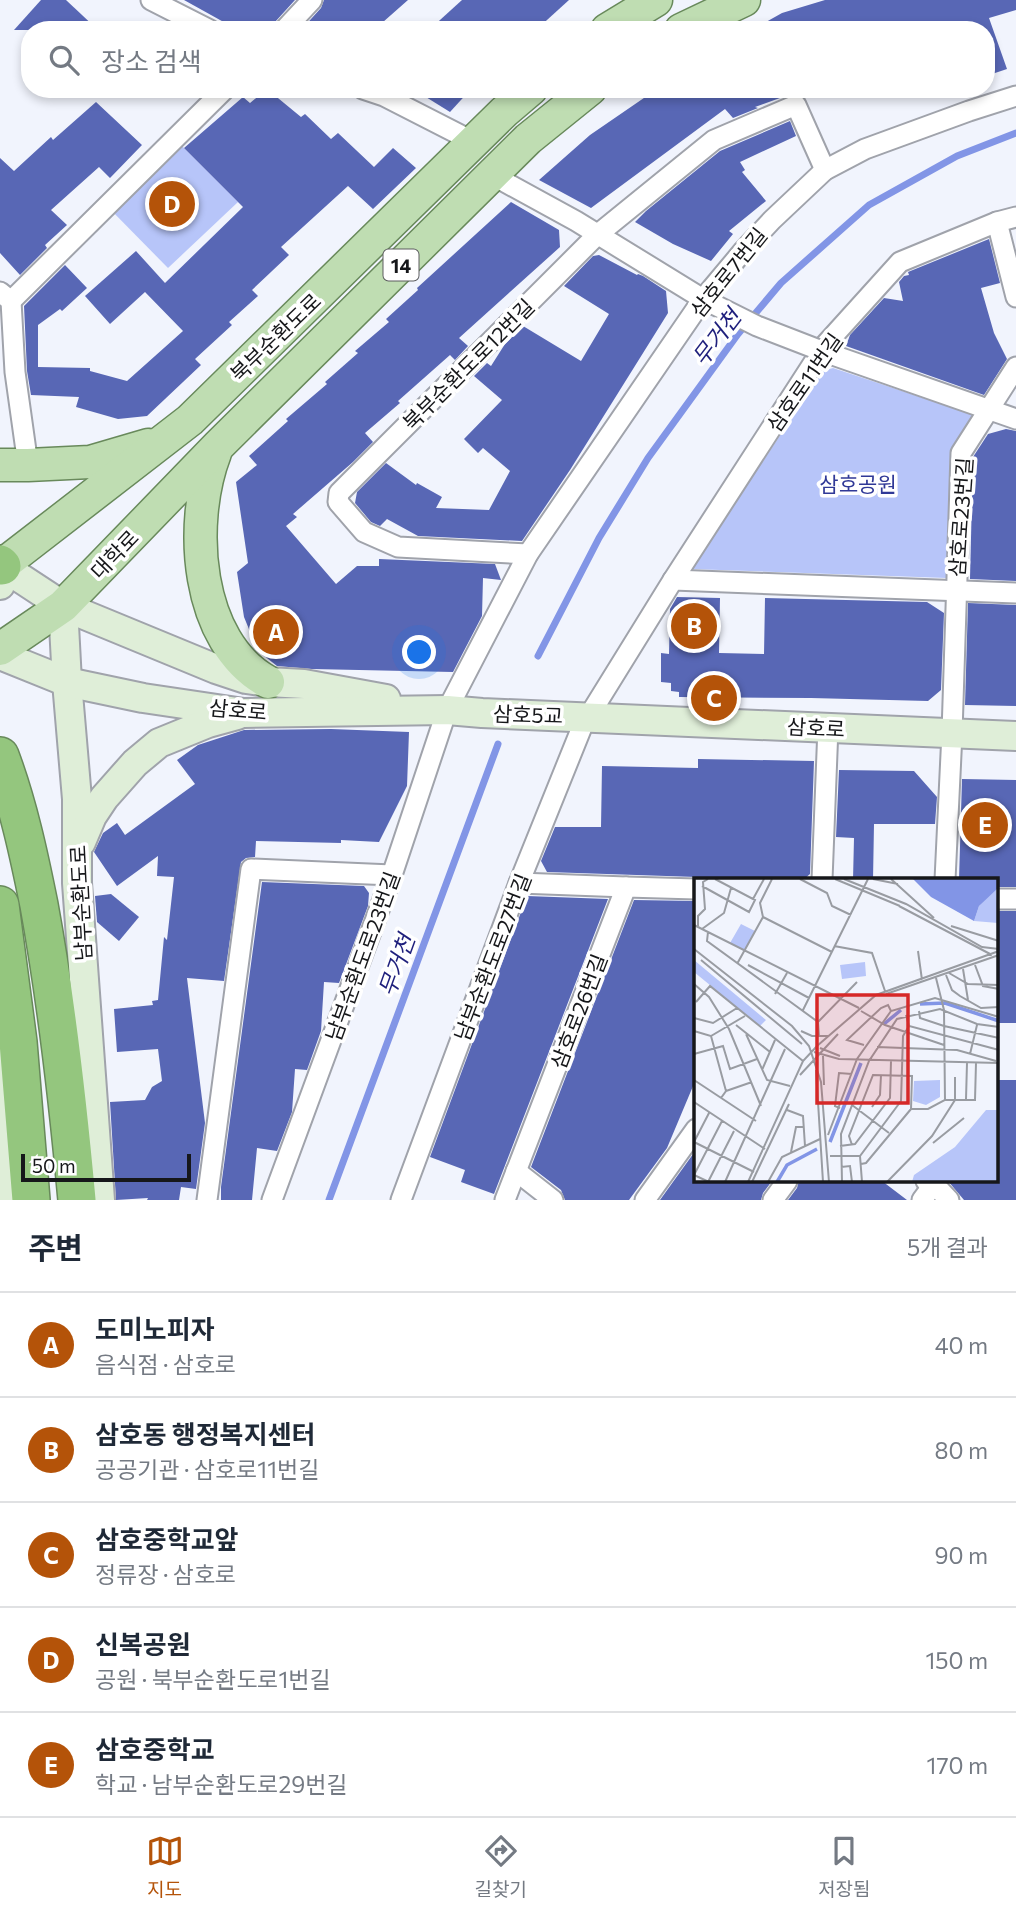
<!DOCTYPE html>
<html lang="ko">
<head>
<meta charset="utf-8">
<style>
  body { margin:0; font-family:Commissioner,"Noto Sans KR",sans-serif; background:#f2f2f3; color:#1f2937 }
  .scale { position:absolute; left:21px; bottom:18px; width:170px; box-sizing:border-box; padding-left:7px; border:4px solid #16171a; border-top:0; font-size:19px; line-height:24px; white-space:nowrap; color:#16171a; -webkit-text-stroke:5px #fff; paint-order:stroke }
  .you { position:absolute; left:420px; top:653px; width:24px; height:24px; margin:-18px; border:5px solid #fff; border-radius:50%; background:#1a73e8; box-shadow:0 0 0 10px #1a73e833 }
  .badge { display:grid; place-items:center; width:46px; height:46px; border-radius:50%; background:#b45309; color:#fff; font-size:23px; font-weight:700 }
  .pin { position:absolute; translate:-50% -50%; border:4px solid #fff; box-shadow:0 2px 7px #0006 }
  .list { margin:0; padding:0; list-style:none }
  h2 { display:flex; justify-content:space-between; align-items:center; height:91px; margin:0; padding:0 28px; font-size:30px }
  h2 small { font-size:23px; font-weight:400; color:#747a83 }
  .list li { display:grid; grid-template-columns:46px 1fr auto; gap:21px; align-items:center; box-sizing:border-box; height:105px; padding:0 28px; border-top:2px solid #e0e1e3 }
  .list b { display:block; font-size:26px; white-space:nowrap }
  .list p { margin:0; font-size:23px; white-space:nowrap; color:#747a83 }
  .list em { font-size:23px; font-style:normal; color:#747a83 }
  .icon { flex:none; width:38px; height:38px; fill:none; stroke:currentColor; stroke-width:2; stroke-linecap:round; stroke-linejoin:round }
  .map { position:relative; flex:none; width:1016px; height:1200px; overflow:hidden }
  .search { position:absolute; background:#fff; box-shadow:0 4px 10px #0003; left:21px; right:21px; top:21px; height:77px; display:flex; align-items:center; gap:18px; box-sizing:border-box; padding:0 24px; border-radius:28px; color:#747a83; font-size:26px }
  .sheet { height:616px; background:#fff }
  nav { display:flex; justify-content:space-around; align-items:center; box-sizing:border-box; height:98px; border-top:2px solid #e0e1e3; background:#fff; font-size:19px; color:#747a83 }
  nav a { display:grid; justify-items:center; gap:4px }
  nav .on { color:#b45309 }
  .map>svg:first-child { display:block }
  .green { fill:#b7c5f9 }
  .lines { fill:none; stroke-linecap:round; stroke-linejoin:round }
  .stream { stroke:#8295e6; stroke-width:7 }
  .building { fill:#5867b5 }
  .street-casing { stroke:#a0a3ab; stroke-width:23 }
  .secondary-casing { stroke:#a0a3ab; stroke-width:32 }
  .primary-casing { stroke:#68895b; stroke-width:35 }
  .highway-casing { stroke:#68895b; stroke-width:40 }
  .street { stroke:#fff; stroke-width:19 }
  .secondary { stroke:#dfeed8; stroke-width:28 }
  .primary { stroke:#bfddb2; stroke-width:32 }
  .highway { stroke:#94c67e; stroke-width:37 }
  .street-bridge-casing { stroke:#a0a3ab; stroke-width:23; stroke-linecap:butt }
  .street-bridge { stroke:#fff; stroke-width:19 }
  .labels { text-anchor:middle; dominant-baseline:central; stroke-width:7; stroke-linejoin:round; paint-order:stroke }
  .shield { fill:#fff; stroke:#5c5d5f; stroke-width:2 }
  .shield-label { font-size:19px; font-weight:bold; fill:#16171a }
  .street-label { font-size:21px; fill:#16171a; stroke:#fff }
  .park-label { font-size:21px; fill:#303997; stroke:#fff }
  .water-label { font-size:23px; font-style:italic; fill:#1e1f7c; stroke:#fff }
  .inset-river { fill:none; stroke:#8295e6; stroke-width:3.5 }
  .inset-road { fill:none; stroke:#999ca2; stroke-width:2 }
  .view { fill:#d62828; fill-opacity:0.15; stroke:#d62828; stroke-width:3.5 }
  .inset-edge { fill:none; stroke:#16171a; stroke-width:3.5 }
</style>
</head>
<body>
<div class="map">
<svg width="1016" height="1200" viewBox="0 0 1016 1200">
  <rect width="100%" height="100%" fill="#f1f4fd"/>
  <g class="green">
    <path d="M175 139 238 202 168 268 107 206Z"/>
    <path d="M833 368 974 415 950 461 947 578 691 569 823 371Z"/>
  </g>
  <g class="lines">
    <g class="stream">
      <path d="M538 656 599 538 648 458 738 334 781 283 869 205 957 156 1016 133"/>
      <path d="M329 1200 498 744"/>
    </g>
  </g>
  <g class="building">
    <path d="M41 0H66L98 30H14Z"/>
    <path d="M184 0H295L275 22 272 30H238Z"/>
    <path d="M324 0H408L374 30H301L321 8Z"/>
    <path d="M462 0H569L536 30H429Z"/>
    <path d="M825 0H1016V10L989 18 1007 69 986 76V30H752L782 13Z"/>
    <path d="M267 89 301 117 305 114 331 139 338 133 374 167 393 148 416 168 373 209 348 186 281 247 289 255 252 290 258 296 229 322 232 325 195 359 201 365 147 416 118 419 76 407 79 397 31 395 27 371 24 306 65 265 87 288 62 311 60 309 38 325V367L90 368V371L127 381 183 331 145 292 110 324 85 296 136 251 165 283 243 207 184 148 243 97 250 103Z"/>
    <path d="M413 89H471L450 112Z"/>
    <path d="M657 89H798V93L791 94 755 107 758 108 733 118 725 109 591 208 539 180 590 135Z"/>
    <path d="M96 102 142 145 110 178 99 167 51 210 67 225 45 245 47 248 20 275 0 253V158L14 171 51 137 53 140Z"/>
    <path d="M790 121 796 136 740 162 745 170 742 172 766 201 729 231 733 234 711 261 673 244 635 222 646 211 720 151Z"/>
    <path d="M511 202 559 230 560 247 459 338 468 346 455 360 450 355 398 401 400 403 365 433 373 442 353 462 293 514 297 517 286 526 336 584 357 566H379V559L495 564 501 580 483 578 482 616 453 672 312 669 277 666 258 651 244 617 237 572 248 563 236 482 257 465 249 456 288 421 286 419 327 384 325 382 358 353 355 351 389 322 386 319 418 290 417 288Z"/>
    <path d="M989 239 1000 283 981 288 994 333 1007 359 984 395 846 346 850 335 884 298 903 301 899 282 904 276 909 275 908 272Z"/>
    <path d="M599 255 637 275 638 274 643 276 666 291 668 313 570 470 522 541 418 536 387 519 380 526 371 522 355 503 357 492 386 463 416 485 417 483 442 497 436 508 489 510 510 471 483 448 478 453 464 439 502 400 474 376 487 363 491 366 505 344 523 326 581 361 609 314 564 286 593 256Z"/>
    <path d="M1006 429 1016 431V581L970 579 973 457 988 434Z"/>
    <path d="M677 597 720 598 719 653 764 654 765 598 927 602 944 613 941 690 928 701 811 698 679 697V692L671 691V683L661 682V653L669 654 670 609Z"/>
    <path d="M968 603 1016 605V706L965 705Z"/>
    <path d="M331 729 409 732 407 786 379 842 341 840V843L256 841 255 857 246 858 241 862 224 981 187 978 205 1123 196 1189 181 1187 179 1200H147L148 1198 116 1200 110 1102 145 1100 152 1087 162 1081 158 1049 117 1052 114 1009 153 1005 152 1001 158 1000 164 937 167 940 174 877 157 876 158 856 117 886 94 852 103 833 117 823 125 835 195 784 177 760 198 745 244 730Z"/>
    <path d="M698 759 814 761 810 874 803 880H704L696 877 547 872 541 861 555 827H601L602 766 698 768Z"/>
    <path d="M839 770 914 771 937 797 935 824H874L873 880H853L854 838 836 837Z"/>
    <path d="M962 779 1016 780V887H997V880H959Z"/>
    <path d="M262 882 364 886 369 893 368 906 339 983 324 982 321 1031 307 1070 295 1069 292 1112 277 1151 257 1148 252 1200H221V1187Z"/>
    <path d="M111 894 139 917 119 941 97 922 95 896Z"/>
    <path d="M527 896 608 899 494 1194 461 1182 465 1170 430 1157Z"/>
    <path d="M634 900 696 901V1079L667 1148 629 1200H565L561 1190 531 1167Z"/>
    <rect x="997" y="911" width="19" height="112"/>
    <path d="M997 1080H1016V1200H964L948 1181H998Z"/>
    <path d="M696 1150V1181H772L763 1193 761 1200H660Z"/>
    <path d="M799 1181H882L907 1200H788L797 1188Z"/>
  </g>
  <g class="lines">
    <defs>
      <g id="street">
        <path d="M151 0 210 30"/>
        <path d="M284 30 312 0"/>
        <path d="M363 89 384 96 474 142"/>
        <path d="M492 175 576 221 703 299"/>
        <path d="M997 222 1016 297"/>
        <path d="M0 292 11 301 15 372 28 465"/>
        <path d="M11 301 225 89"/>
        <path d="M827 353 1016 419"/>
        <path d="M528 554 398 547 364 532 338 502 339 493 597 235 714 140 796 105 825 170"/>
        <path d="M673 580 1016 593"/>
        <path d="M822 880 828 727"/>
        <path d="M945 880 952 733 961 453 1016 367"/>
        <path d="M519 883 626 887"/>
        <path d="M997 899H1016"/>
        <path d="M516 1171 553 1200"/>
        <path d="M926 1181 934 1184 949 1200"/>
        <path d="M207 1200 251 869 392 875"/>
        <path d="M272 1200 392 875 447 710 528 554 703 299 744 250 772 220 825 170 865 149 969 111 1016 96"/>
        <path d="M401 1200 519 883 582 727 673 580 825 345 900 262 997 222 1016 217"/>
        <path d="M505 1200 626 887 696 889"/>
        <path d="M645 1200 696 1129"/>
        <path d="M773 1200 787 1181"/>
        <path d="M922 1200 934 1184V1181"/>
      </g>
      <g id="secondary">
        <path d="M0 585 2 566 63 606 216 669 246 679 268 682 304 684 386 699"/>
        <path d="M63 606 67 682 77 799V883L100 1200"/>
        <path d="M0 655 67 682 143 698 244 713 447 710 482 713 1016 736"/>
        <path d="M81 842 92 816 104 798 135 763 159 743 208 723 237 715"/>
        <path d="M0 1046 10 1200"/>
      </g>
      <g id="primary">
        <path d="M607 30 656 0"/>
        <path d="M681 30 744 0"/>
        <path d="M215 453C188 523 195 642 268 682"/>
        <path d="M0 465H28L90 462 148 445"/>
        <path d="M0 567 190 420 504 112 531 89"/>
        <path d="M0 649 63 606 218 446 528 139 590 89"/>
      </g>
      <g id="highway">
        <path d="M0 564 2 566"/>
        <path d="M0 756C18 804 29 855 39 905 57 1003 68 1101 77 1200"/>
        <path d="M0 905 18 1042 31 1200"/>
      </g>
    </defs>
    <use href="#street" class="street-casing"/>
    <use href="#secondary" class="secondary-casing"/>
    <use href="#primary" class="primary-casing"/>
    <use href="#highway" class="highway-casing"/>
    <use href="#street" class="street"/>
    <use href="#secondary" class="secondary"/>
    <use href="#primary" class="primary"/>
    <use href="#highway" class="highway"/>
    <defs>
      <path id="street-bridge" d="M703 299 757 326 827 353"/>
    </defs>
    <use href="#street-bridge" class="street-bridge-casing"/>
    <use href="#street-bridge" class="street-bridge"/>
  </g>
  <g class="labels">
    <rect class="shield" x="383.5" y="249.5" width="35" height="31" rx="5"/>
    <g class="shield-label">
      <text x="401" y="265">14</text>
    </g>
    <g class="street-label">
      <text transform="translate(728 272) rotate(-51)">삼호로7번길</text>
      <text transform="translate(275 337) rotate(-44)">북부순환도로</text>
      <text transform="translate(468 364) rotate(-45)">북부순환도로12번길</text>
      <text transform="translate(804 382) rotate(-55)">삼호로11번길</text>
      <text transform="translate(960 517) rotate(-86)">삼호로23번길</text>
      <text transform="translate(114 554) rotate(-46)">대학로</text>
      <text transform="translate(238 709) rotate(5)">삼호로</text>
      <text transform="translate(528 714) rotate(2)">삼호5교</text>
      <text transform="translate(816 727) rotate(3)">삼호로</text>
      <text transform="translate(80 903) rotate(-93)">남부순환도로</text>
      <text transform="translate(362 956) rotate(-70)">남부순환도로23번길</text>
      <text transform="translate(492 957) rotate(-69)">남부순환도로27번길</text>
      <text transform="translate(578 1011) rotate(-69)">삼호로26번길</text>
    </g>
    <g class="park-label">
      <text x="858" y="483">삼호공원</text>
    </g>
    <g class="water-label">
      <text transform="translate(716 337) rotate(-53)">무거천</text>
      <text transform="translate(396 965) rotate(-70)">무거천</text>
    </g>
  </g>
  <g transform="translate(694 878)">
    <rect width="304" height="304" fill="#f1f4fd"/>
    <path d="M302 9 304 45 280 43 285 28ZM47 46 61 53 50 73 36 65ZM0 82 72 142 66 148 0 94ZM171 84 172 98 148 101 146 87ZM246 202V219L232 227 219 223 220 203ZM292 232H304V304H218L220 297 261 269Z" fill="#b7c5f9"/>
    <path d="M219 1H304V10L285 28 280 43 237 19Z" fill="#8295e6"/>
    <path class="inset-river" d="M226 126 251 125 305 143M190 146 207 132M136 264 167 185M83 304 93 287 123 271"/>
    <path class="inset-road" d="M106 1 133 15 138 28 157 37M141 1 206 28M150 1 212 26 288 69 305 71M179 1 204 6M197 1 240 40M8 8 55 34 61 22 21 1M59 21 70 1M205 28 298 77M69 39 138 74M0 47 165 130M4 48V38L11 31 9 4 14 1M257 48 305 63M8 51 30 35 37 10M14 54 13 63 124 144 125 159M140 68 178 75 191 113M0 71 98 148 115 168 127 204 135 304M224 73 228 102M7 82 108 166M43 86 69 39 66 25 78 1M54 87 115 120M281 87 289 108 305 111M269 91 274 122M255 95 274 106 305 107M252 97 258 112 266 118 287 130 305 129M0 106 15 119 35 151 67 228M81 116 93 95M192 116 305 77M2 124 16 108 109 183M109 132 174 1M167 133 191 147 250 167M225 133 226 140 250 148 305 160M212 137 215 148 305 172M0 140 19 145 43 130M124 144 163 104M42 147 76 174M0 153 17 158 32 213 27 220M107 153 118 158H135M52 156 73 202 96 208M17 158 51 138M170 167 153 162 187 130 194 127 197 133M183 169 263 172 302 183M126 170 146 178M120 174 145 181 305 185M0 176 29 168 36 191 63 181M276 176 283 147M129 178 130 207M68 192 81 162M122 192 129 304M106 197 144 156M0 202 62 243M32 213 58 204M272 221 273 185M251 222H261V199M0 224 71 271M158 227 195 255M178 229 186 217 187 197M146 230 141 228 145 195 158 196M217 231H234L251 222 250 132 242 100M93 232 109 238 111 268M134 257 163 181 197 133 241 120 305 139M0 264 60 294M0 264 15 235M239 265 270 240M158 267 155 258 179 197 218 198 217 231 172 285 167 286M146 268 161 266 196 220 197 183M97 274 102 249H110M136 278H166L207 223 209 158 215 148M166 278 168 304M147 289 156 288 158 304M14 304 40 253M15 304 0 297 28 243M31 304 91 171M54 304 109 183 123 168 182 117 305 73M58 304 95 226M74 304 88 279 126 261M148 304 147 256 175 183 203 141 246 131 283 146 305 149M193 304 238 258 261 222H281L282 185"/>
    <path class="view" d="M123 117H214V225H123Z"/>
    <rect width="304" height="304" class="inset-edge"/>
  </g>
</svg>
<div class="scale">50 m</div>
<div class="you"></div>
<div class="pin badge" style="left:276px;top:632px">A</div>
<div class="pin badge" style="left:694px;top:626px">B</div>
<div class="pin badge" style="left:714px;top:698px">C</div>
<div class="pin badge" style="left:172px;top:204px">D</div>
<div class="pin badge" style="left:985px;top:825px">E</div>
<div class="search"><svg class="icon" aria-label="search" viewBox="0 0 24 24"><circle cx="10" cy="10" r="6"/><path d="M15 15l6 6"/></svg>장소 검색</div>
</div>
<section class="sheet">
<h2>주변<small>5개 결과</small></h2>
<ul class="list">
<li><span class="badge">A</span><div><b>도미노피자</b><p>음식점 · 삼호로</p></div><em>40 m</em></li>
<li><span class="badge">B</span><div><b>삼호동 행정복지센터</b><p>공공기관 · 삼호로11번길</p></div><em>80 m</em></li>
<li><span class="badge">C</span><div><b>삼호중학교앞</b><p>정류장 · 삼호로</p></div><em>90 m</em></li>
<li><span class="badge">D</span><div><b>신복공원</b><p>공원 · 북부순환도로1번길</p></div><em>150 m</em></li>
<li><span class="badge">E</span><div><b>삼호중학교</b><p>학교 · 남부순환도로29번길</p></div><em>170 m</em></li>
</ul>
</section>
<nav>
<a class="on"><svg class="icon" aria-label="map" viewBox="0 0 24 24"><path d="M3 6l6-2 6 2 6-2v14l-6 2-6-2-6 2zM9 4v14M15 6v14"/></svg>지도</a>
<a><svg class="icon" aria-label="directions" viewBox="0 0 24 24"><path d="M12 3l9 9-9 9-9-9zM9 14v-3h6M13 9l2 2-2 2"/></svg>길찾기</a>
<a><svg class="icon" aria-label="saved" viewBox="0 0 24 24"><path d="M7 4h10v16l-5-4-5 4z"/></svg>저장됨</a>
</nav>
</body>
</html>
